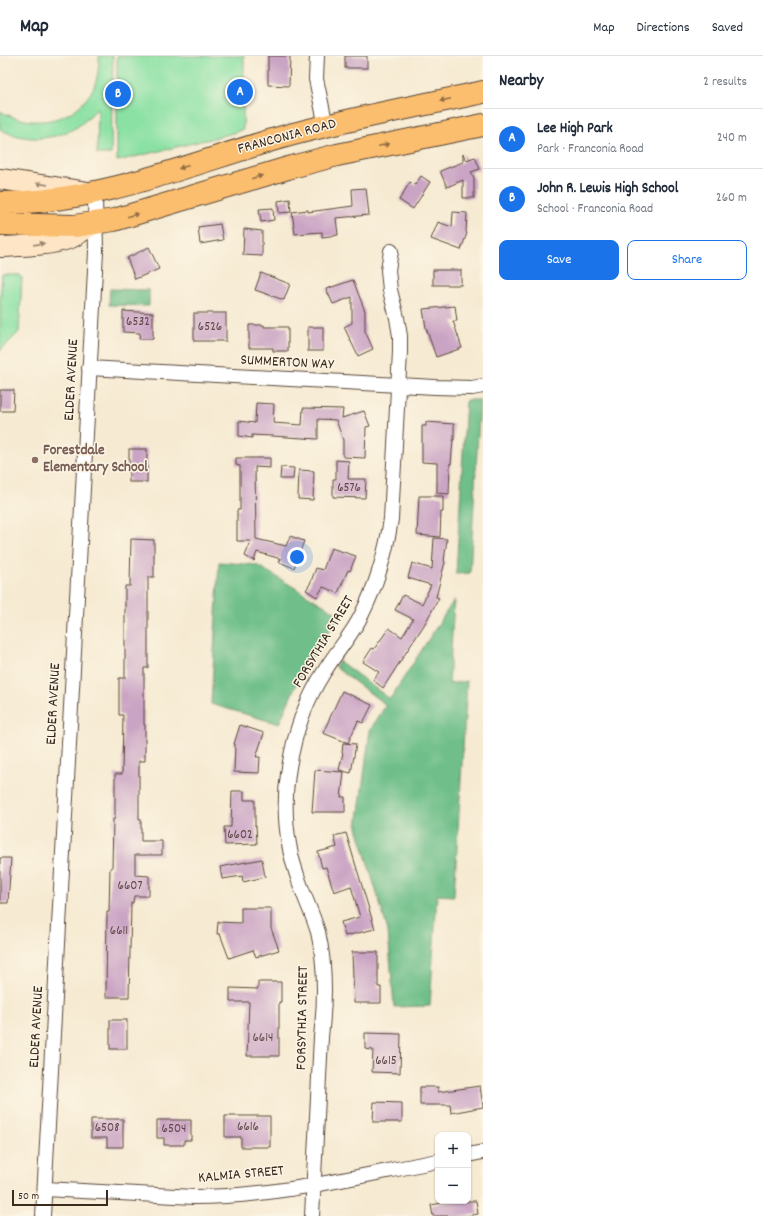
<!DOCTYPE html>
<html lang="en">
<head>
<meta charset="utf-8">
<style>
  body { margin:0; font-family:Dekko,sans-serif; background:#f2f2f3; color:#1f2937 }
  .controls { position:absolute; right:12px; bottom:12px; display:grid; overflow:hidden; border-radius:8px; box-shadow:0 1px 3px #0004 }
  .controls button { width:36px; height:36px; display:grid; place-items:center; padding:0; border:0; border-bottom:1px solid #e0e1e3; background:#fff; color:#1f2937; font:20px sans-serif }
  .scale { position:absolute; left:12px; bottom:10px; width:96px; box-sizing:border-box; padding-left:4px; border:2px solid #3b2a1e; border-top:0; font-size:11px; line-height:14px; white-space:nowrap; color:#3b2a1e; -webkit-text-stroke:3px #fcf5e5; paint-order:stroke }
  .you { position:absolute; left:297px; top:501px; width:14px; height:14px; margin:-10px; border:3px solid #fff; border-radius:50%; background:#1a73e8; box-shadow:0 0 0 6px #1a73e833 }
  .badge { display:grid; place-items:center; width:26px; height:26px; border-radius:50%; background:#1a73e8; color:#fff; font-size:13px; font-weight:700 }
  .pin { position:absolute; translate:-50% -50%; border:2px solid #fff; box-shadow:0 1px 4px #0006 }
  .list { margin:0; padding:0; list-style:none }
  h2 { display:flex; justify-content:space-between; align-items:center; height:52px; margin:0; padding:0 16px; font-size:17px }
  h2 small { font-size:13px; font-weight:400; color:#747a83 }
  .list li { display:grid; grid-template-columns:26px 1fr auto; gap:12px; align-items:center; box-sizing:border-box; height:60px; padding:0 16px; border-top:1px solid #e0e1e3 }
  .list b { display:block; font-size:15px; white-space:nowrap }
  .list p { margin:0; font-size:13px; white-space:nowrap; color:#747a83 }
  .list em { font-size:13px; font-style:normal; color:#747a83 }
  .actions { display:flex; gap:8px; padding:12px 16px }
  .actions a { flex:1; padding:9px 0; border:1px solid #1a73e8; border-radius:8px; text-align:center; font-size:14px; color:#1a73e8 }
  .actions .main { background:#1a73e8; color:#fff }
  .map { position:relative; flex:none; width:483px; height:1160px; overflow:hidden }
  header { display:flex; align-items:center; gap:24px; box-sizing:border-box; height:56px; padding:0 20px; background:#fff; border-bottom:1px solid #e0e1e3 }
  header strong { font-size:19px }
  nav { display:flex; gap:22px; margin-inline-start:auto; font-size:14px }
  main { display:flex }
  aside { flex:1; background:#fff }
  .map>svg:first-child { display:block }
  .green { fill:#8be1a4; stroke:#638661 }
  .forest { fill:#70bf8a; stroke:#567454 }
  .building { fill:#caa4c4 }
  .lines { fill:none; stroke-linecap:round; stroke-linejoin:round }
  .minor-casing { stroke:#574739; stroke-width:16 }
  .secondary-casing { stroke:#574739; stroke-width:22 }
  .primary-casing { stroke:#574739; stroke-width:24 }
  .minor { stroke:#fff; stroke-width:14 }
  .secondary { stroke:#fde5c5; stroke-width:20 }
  .primary { stroke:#fbbd6e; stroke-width:22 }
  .oneway { fill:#916c42 }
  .oneway2 { fill:#9c8872 }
  .education-dot { fill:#8d6e63; stroke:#fcf5e5; stroke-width:1.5 }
  .labels { text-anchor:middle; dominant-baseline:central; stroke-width:3; stroke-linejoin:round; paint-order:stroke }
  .number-label { font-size:13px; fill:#5f4848 }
  .street-label { font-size:15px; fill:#3b2a1e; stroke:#fcf5e5 }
  .education-label { font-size:15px; font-weight:bold; fill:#785e54; stroke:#fcf5e5; text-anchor:start }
</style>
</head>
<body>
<header>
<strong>Map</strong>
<nav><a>Map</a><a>Directions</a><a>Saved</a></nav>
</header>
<main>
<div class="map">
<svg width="483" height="1160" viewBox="0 0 483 1160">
  <rect width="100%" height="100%" fill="#fcf5e5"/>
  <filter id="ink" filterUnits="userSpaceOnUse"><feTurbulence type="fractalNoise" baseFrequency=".025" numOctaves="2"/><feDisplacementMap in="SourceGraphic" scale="8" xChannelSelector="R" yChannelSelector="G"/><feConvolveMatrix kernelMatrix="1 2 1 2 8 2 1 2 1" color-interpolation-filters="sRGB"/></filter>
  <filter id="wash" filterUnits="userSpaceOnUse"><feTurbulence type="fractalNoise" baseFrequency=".012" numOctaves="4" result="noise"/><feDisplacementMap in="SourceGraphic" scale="16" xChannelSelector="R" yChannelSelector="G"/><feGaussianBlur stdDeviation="0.9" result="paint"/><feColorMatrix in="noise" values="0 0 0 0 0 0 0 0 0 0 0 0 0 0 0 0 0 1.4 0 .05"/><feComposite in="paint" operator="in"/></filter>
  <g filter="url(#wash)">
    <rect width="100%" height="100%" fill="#f6ead2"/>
    <g class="green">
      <path d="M99 0H113L111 98H97L98 52C91 58 85 66 77 71 54 85 23 86 0 73V55C33 74 76 67 94 31 98 21 99 10 99 0Z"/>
      <path d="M117 0H244L243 73 236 76 214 82 117 105Z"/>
      <path d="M2 219H20L22 221 19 276 0 295V243Z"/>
    </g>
    <g class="forest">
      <path d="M110 233 149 234V250L109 249Z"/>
      <path d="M466 344H480L470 517 456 518Z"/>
      <path d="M219 506 257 509 340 559 303 613 279 668 211 648Z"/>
      <path d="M454 544 449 628 467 625 454 840 437 839 430 950 394 951 388 875 357 771 370 674 386 649 335 611 339 605 390 643Z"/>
    </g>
    <g id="blocks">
      <g class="building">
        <path d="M268 0H290L289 30 268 29Z"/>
        <rect x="345" y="0" width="22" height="12"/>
        <path d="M463 98 466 104 475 101 480 113 471 116 474 122V142H463V124L447 131 440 115 463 106Z"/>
        <path d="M421 120 430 126 413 153 399 144 410 126 415 129Z"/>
        <path d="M366 132 369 159 336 162 338 179 322 181V176L295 178 292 156 308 154V156L353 150 352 133Z"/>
        <path d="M290 143 291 156 279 157 278 145Z"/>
        <path d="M273 152 274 164 261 166 259 153Z"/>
        <path d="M453 156 467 157 466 176 467 177 461 194 431 183 438 166 452 171Z"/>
        <path d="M220 168 223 184 200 188 198 171Z"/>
        <path d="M244 173 262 175V200L243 199Z"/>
        <path d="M149 191 159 213 135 223 127 202Z"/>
        <rect x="433" y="214" width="28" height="15"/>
        <path d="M261 217 290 228 284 244 255 234Z"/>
        <path d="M353 224 365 255V275L373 293 358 300 344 271 352 267V241L333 248 326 233Z"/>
        <path d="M455 250 457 265H453L462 292 436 301 426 272 423 253Z"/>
        <path d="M123 255 153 257V283H139L140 277 123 276Z"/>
        <rect x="194" y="257" width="32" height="28"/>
        <path d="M249 269H264V271H288V295H273V292H249Z"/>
        <rect x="308" y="271" width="15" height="24"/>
        <path d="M0 334H14L13 355H0Z"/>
        <path d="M256 347 274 348 273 367 302 369 303 352 343 353 342 362 364 355 370 370 366 371 365 402 343 401V384L336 364 318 363V383L272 380 252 379V382L239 380V365L255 367Z"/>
        <path d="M426 366 454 368V384H453L451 408 450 407 449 438 437 437V407L422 406V370H426Z"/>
        <rect x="129" y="393" width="18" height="33"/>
        <path d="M236 402H270V412L255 411 256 483 286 490 290 480 304 485 294 512 279 506 281 503 257 496 254 505 245 500 251 485H237V454H240V410L236 409Z"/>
        <path d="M336 404 349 405 348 423H366L365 442 333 441V423H336Z"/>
        <path d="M281 411 294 412 293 423H280Z"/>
        <path d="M299 414 314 415 313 444 298 443Z"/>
        <path d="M419 440H443V456H441L440 481 417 479Z"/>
        <path d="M434 482 447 483 444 505 445 506 436 541 439 542 424 569 383 632 373 624 379 616 363 606 372 592 374 593 389 572 402 581 413 563 395 554 403 539 422 548 431 529 408 522 412 507 432 513Z"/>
        <path d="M131 483 154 484V521H148V612H144V669H145V705H139V763H141V785H162V799H135V819L149 820V840H134L133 847H131L129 941H106L107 856H109L110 812H112L113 763H115V718H122L123 659H119V622H125V530H130Z"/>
        <path d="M331 492 356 500 350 515 348 514 338 537 323 531 317 541 306 534 310 528 316 512 323 514Z"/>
        <path d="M342 635 372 649 363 667 358 665 348 687 323 677Z"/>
        <path d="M240 669 264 677 256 701H260L259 717 234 716 235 688H234Z"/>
        <path d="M343 687 356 688 351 717 339 714 343 697H342Z"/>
        <path d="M315 714 344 716 341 741H345V756H312Z"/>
        <path d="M232 735H244V744H255V770H256L257 788 225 789 224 771H231Z"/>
        <path d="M346 777 375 873 345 880 341 866 360 861 351 830 334 836 326 811 322 812 318 796 337 791 334 780Z"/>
        <path d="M0 802H11L8 847H0Z"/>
        <path d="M262 803 265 821 243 826 242 820 222 823 220 811Z"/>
        <path d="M241 852H271V872L279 894 256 901 253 894 229 902 220 878H217L218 866 241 867Z"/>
        <path d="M352 896H378V931H381V947H354Z"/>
        <path d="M258 926H281V946H279V1000H247L249 946H230V932L258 933Z"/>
        <rect x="110" y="964" width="17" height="29"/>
        <path d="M365 977 401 978 400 1017 372 1016 373 994 365 993Z"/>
        <path d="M480 1030 483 1051 451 1057 450 1049H420V1031H438V1036Z"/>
        <path d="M374 1046 402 1047V1066H373Z"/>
        <path d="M225 1060H270V1091H241V1081H225Z"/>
        <path d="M91 1063H123V1091H107V1082H91Z"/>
        <path d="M157 1064H191V1084H184V1089H164V1082H157Z"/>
        <path d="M453 1145H476L478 1158 466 1160H433L431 1149Z"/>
      </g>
    </g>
  </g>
  <g filter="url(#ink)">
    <use href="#blocks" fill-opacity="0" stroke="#574739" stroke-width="1"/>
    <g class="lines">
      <defs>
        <g id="minor">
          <path d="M317 0 316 23 326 70"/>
          <path d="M89 312 435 331 472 332 483 330"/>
          <path d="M468 1099 483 1096"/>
          <path d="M45 1133 194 1141C276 1141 358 1120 438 1105"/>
          <path d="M43 1160 96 196 95 138"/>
          <path d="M312 1160 321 981C325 947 326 910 318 876 312 856 303 839 297 819 286 788 283 751 288 718 293 682 304 647 324 616 336 596 352 579 362 558 377 528 386 497 391 463L400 296V280L397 262 390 234 388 214 391 195"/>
        </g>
        <g id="secondary">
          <path d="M0 123 87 136"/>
          <path d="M0 191C23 190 49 190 71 182 79 178 87 172 95 167"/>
        </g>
        <g id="primary">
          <path d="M0 147C98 147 186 109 279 82 346 63 415 51 483 36"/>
          <path d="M0 168 74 170 114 164 288 112 337 99 483 69"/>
        </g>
      </defs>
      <use href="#minor" class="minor-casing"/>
      <use href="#secondary" class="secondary-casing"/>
      <use href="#primary" class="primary-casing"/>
      <use href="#minor" class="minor"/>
      <use href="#secondary" class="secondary"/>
      <use href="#primary" class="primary"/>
    </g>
    <defs><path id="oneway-solid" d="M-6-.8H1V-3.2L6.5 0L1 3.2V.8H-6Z"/></defs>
    <g class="oneway">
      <use href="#oneway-solid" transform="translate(445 44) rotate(168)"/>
      <use href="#oneway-solid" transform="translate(384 89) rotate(-12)"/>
      <use href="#oneway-solid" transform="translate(184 111) rotate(162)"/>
      <use href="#oneway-solid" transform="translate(257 121) rotate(-16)"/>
      <use href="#oneway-solid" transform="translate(133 159) rotate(-16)"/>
    </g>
    <g class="oneway2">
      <use href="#oneway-solid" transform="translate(42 128) rotate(-172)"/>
      <use href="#oneway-solid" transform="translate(39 188) rotate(-8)"/>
    </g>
  </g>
  <circle class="education-dot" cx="35" cy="404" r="4"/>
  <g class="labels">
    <g class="number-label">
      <text x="138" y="266">6532</text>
      <text x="210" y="271">6526</text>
      <text x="349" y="432">6576</text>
      <text x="240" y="779">6602</text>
      <text x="130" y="830">6607</text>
      <text x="119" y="875">6611</text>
      <text x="263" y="982">6614</text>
      <text x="386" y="1005">6615</text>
      <text x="248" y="1071">6616</text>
      <text x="107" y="1072">6508</text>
      <text x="174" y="1073">6504</text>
    </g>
    <g class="street-label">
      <text transform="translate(287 81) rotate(-15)">FRANCONIA ROAD</text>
      <text transform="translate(287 307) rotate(3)">SUMMERTON WAY</text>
      <text transform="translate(72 324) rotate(-87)">ELDER AVENUE</text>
      <text transform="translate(324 586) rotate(-59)">FORSYTHIA STREET</text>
      <text transform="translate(54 648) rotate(-87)">ELDER AVENUE</text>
      <text transform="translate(303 962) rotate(-89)">FORSYTHIA STREET</text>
      <text transform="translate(37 971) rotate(-87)">ELDER AVENUE</text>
      <text transform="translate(241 1119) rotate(-5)">KALMIA STREET</text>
    </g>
    <g class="education-label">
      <text x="43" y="395">Forestdale<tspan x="43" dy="17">Elementary School</tspan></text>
    </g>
  </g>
</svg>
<div class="controls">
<button>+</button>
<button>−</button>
</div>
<div class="scale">50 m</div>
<div class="you"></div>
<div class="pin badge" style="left:240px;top:36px">A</div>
<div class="pin badge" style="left:118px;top:38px">B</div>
</div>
<aside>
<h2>Nearby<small>2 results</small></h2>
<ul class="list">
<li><span class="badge">A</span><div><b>Lee High Park</b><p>Park · Franconia Road</p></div><em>240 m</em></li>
<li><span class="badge">B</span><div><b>John R. Lewis High School</b><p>School · Franconia Road</p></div><em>260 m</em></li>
</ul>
<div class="actions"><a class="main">Save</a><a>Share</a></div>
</aside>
</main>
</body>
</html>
